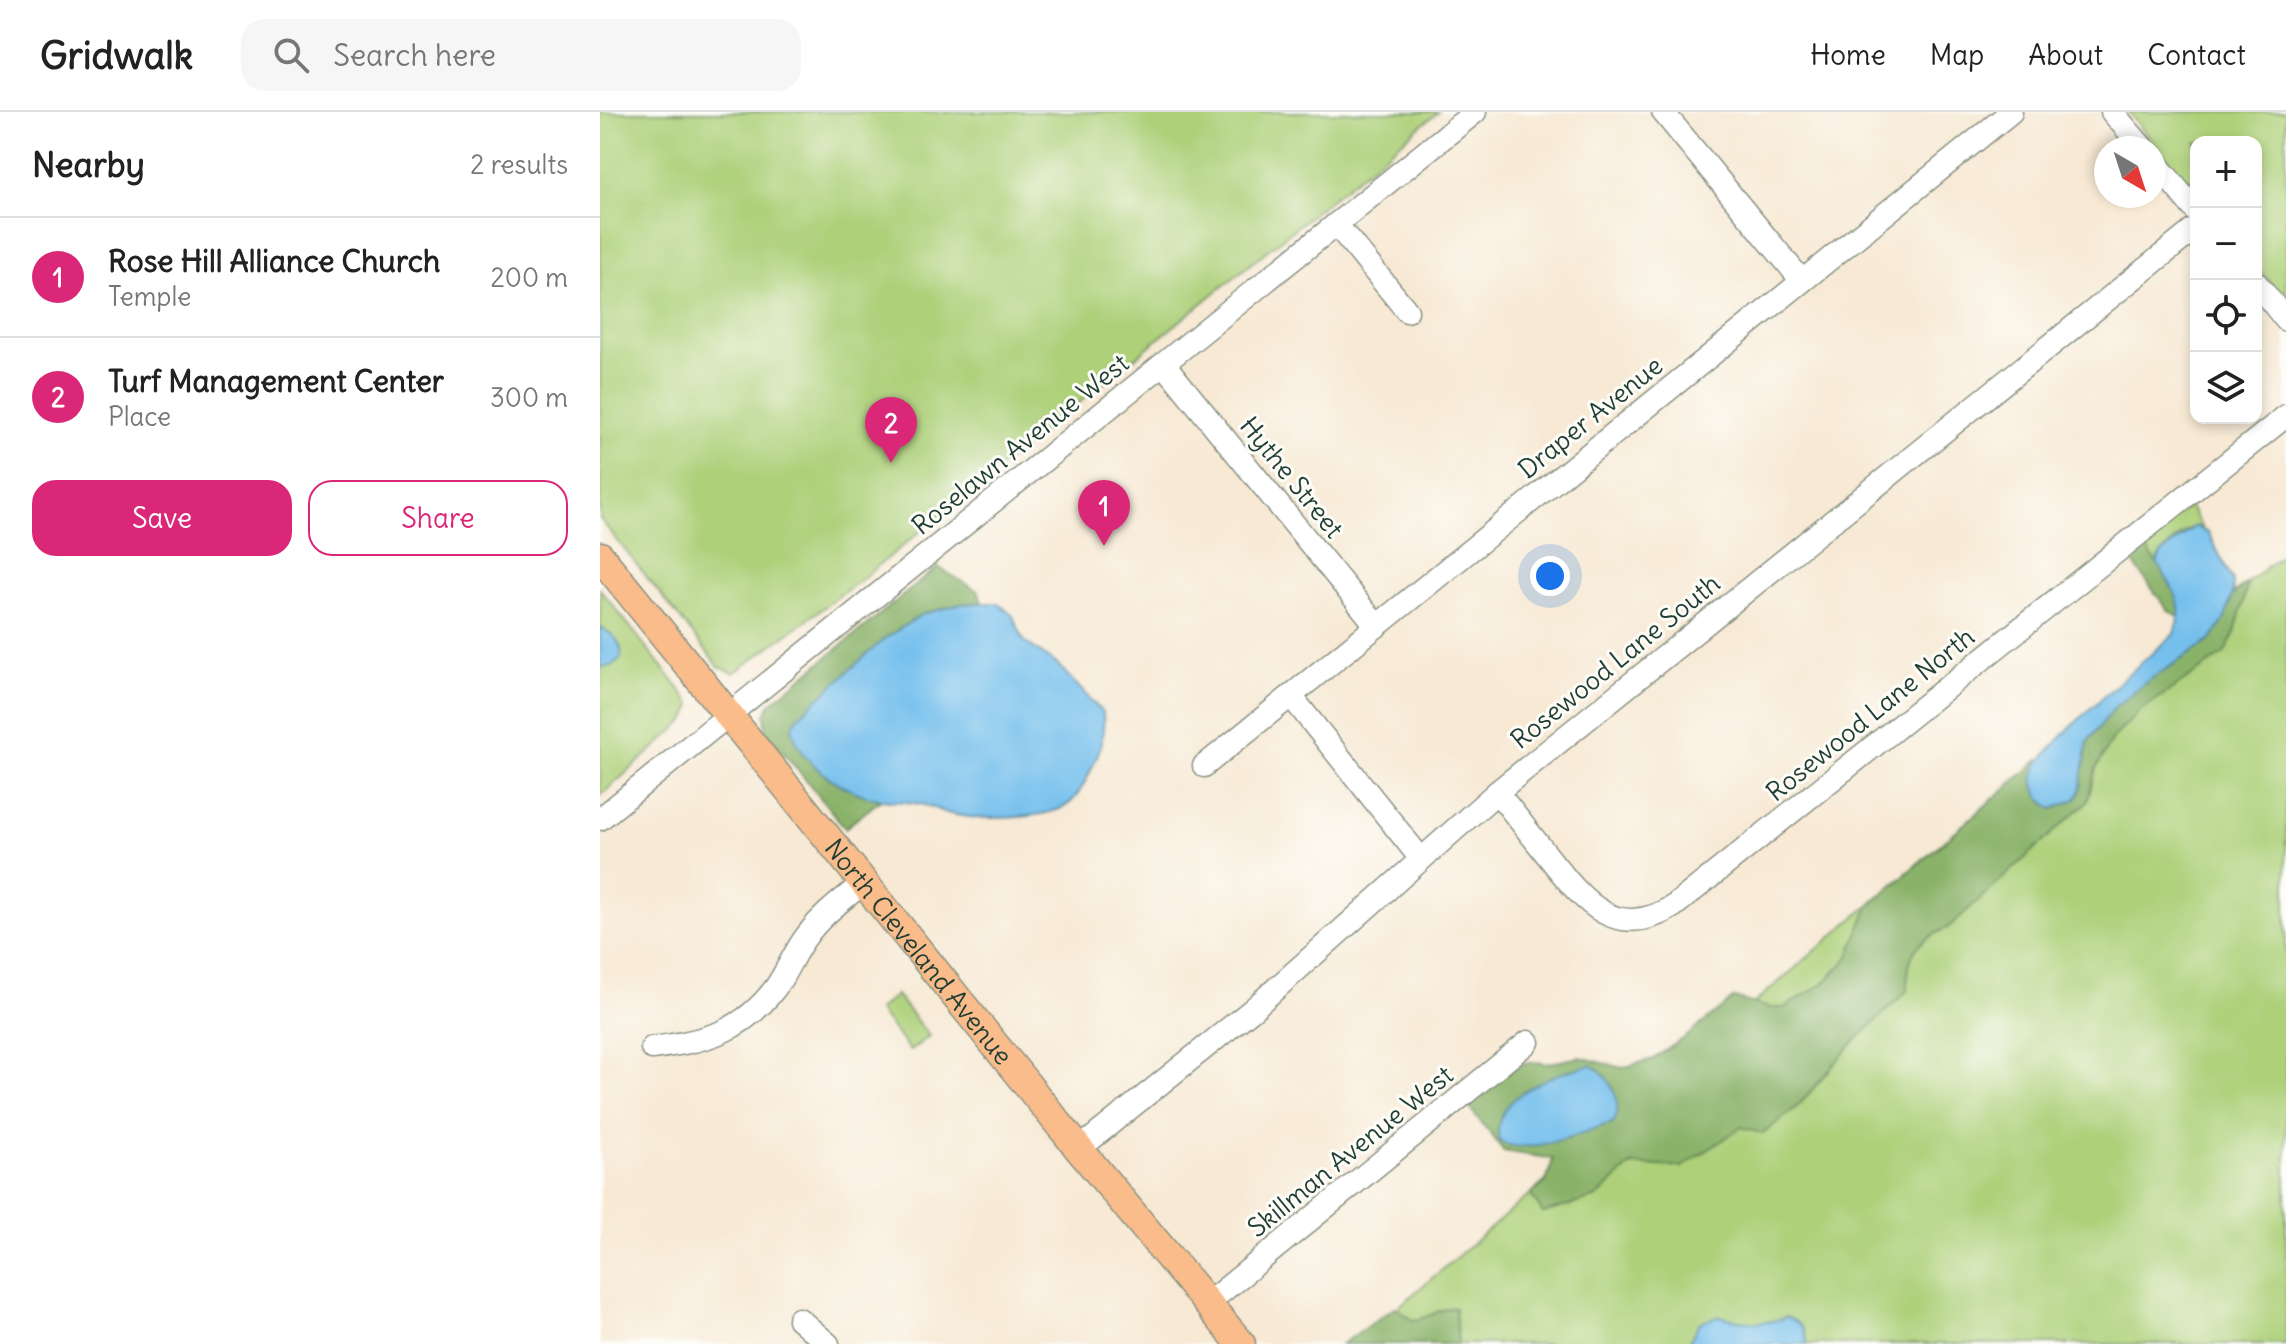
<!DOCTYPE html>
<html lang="en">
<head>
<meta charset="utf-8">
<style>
  body { margin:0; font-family:Delius,sans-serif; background:#f6f6f6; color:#222 }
  .controls { position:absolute; right:24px; top:24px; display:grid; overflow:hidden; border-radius:16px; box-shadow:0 4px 12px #0003 }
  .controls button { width:72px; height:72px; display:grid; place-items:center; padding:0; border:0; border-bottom:2px solid #e0e0e0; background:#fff; color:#222; font:40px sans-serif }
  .compass { position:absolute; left:1494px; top:24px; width:72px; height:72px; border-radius:50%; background:#fff; box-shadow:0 4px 12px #0003; rotate:141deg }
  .you { position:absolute; left:950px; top:464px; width:28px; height:28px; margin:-20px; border:6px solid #fff; border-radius:50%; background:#1a73e8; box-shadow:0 0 0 12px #1a73e833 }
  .badge { display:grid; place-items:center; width:52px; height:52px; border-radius:50%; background:#db2777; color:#fff; font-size:26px; font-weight:700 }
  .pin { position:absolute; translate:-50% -66px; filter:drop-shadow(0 2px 4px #0008) }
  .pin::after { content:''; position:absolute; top:42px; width:28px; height:24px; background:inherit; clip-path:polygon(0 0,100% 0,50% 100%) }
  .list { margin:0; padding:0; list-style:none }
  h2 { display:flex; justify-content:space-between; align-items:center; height:104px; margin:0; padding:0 32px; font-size:34px }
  h2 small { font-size:26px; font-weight:400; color:#767676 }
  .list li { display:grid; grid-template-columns:52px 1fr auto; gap:24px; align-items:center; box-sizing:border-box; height:120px; padding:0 32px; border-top:2px solid #e0e0e0 }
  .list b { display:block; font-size:30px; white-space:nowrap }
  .list p { margin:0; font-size:26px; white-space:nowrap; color:#767676 }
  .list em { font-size:26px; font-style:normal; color:#767676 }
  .actions { display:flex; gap:16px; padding:24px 32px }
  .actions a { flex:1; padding:18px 0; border:2px solid #db2777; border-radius:24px; text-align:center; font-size:28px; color:#db2777 }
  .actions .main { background:#db2777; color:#fff }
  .icon { flex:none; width:44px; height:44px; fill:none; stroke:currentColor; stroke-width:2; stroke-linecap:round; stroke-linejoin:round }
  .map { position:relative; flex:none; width:1686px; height:1232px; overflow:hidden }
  header { display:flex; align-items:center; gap:48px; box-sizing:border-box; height:112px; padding:0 40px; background:#fff; border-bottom:2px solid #e0e0e0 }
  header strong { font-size:38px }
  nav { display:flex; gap:44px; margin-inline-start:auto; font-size:28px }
  .search { width:560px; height:72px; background:#f6f6f6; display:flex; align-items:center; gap:20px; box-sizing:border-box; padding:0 28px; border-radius:24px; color:#767676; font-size:30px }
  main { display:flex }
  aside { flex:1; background:#fff }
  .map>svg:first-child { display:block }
  .green { fill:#add079; stroke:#668656; stroke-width:2 }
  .forest { fill:#8ab269; stroke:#54784e; stroke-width:2; fill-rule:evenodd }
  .water { fill:#74bfed; stroke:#4a7e90; stroke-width:2 }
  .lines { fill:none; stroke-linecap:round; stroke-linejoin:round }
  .minor-casing { stroke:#8b9384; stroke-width:25 }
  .major-casing { stroke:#8b9384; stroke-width:31 }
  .minor { stroke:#fff; stroke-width:22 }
  .major { stroke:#f9bc8a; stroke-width:28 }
  .labels { text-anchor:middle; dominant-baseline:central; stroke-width:6; stroke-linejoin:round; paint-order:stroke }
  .street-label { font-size:26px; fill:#1f3d34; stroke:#fdfcf7 }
</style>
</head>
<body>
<header>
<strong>Gridwalk</strong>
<div class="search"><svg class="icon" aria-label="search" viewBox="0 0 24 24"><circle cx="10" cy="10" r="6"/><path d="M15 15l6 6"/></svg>Search here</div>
<nav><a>Home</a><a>Map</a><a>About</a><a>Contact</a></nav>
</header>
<main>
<aside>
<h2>Nearby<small>2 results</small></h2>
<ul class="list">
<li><span class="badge">1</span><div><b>Rose Hill Alliance Church</b><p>Temple</p></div><em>200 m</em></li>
<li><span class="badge">2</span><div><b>Turf Management Center</b><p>Place</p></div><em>300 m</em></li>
</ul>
<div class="actions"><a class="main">Save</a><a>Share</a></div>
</aside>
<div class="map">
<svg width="1686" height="1232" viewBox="0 0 1686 1232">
  <rect width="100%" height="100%" fill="#fdfcf7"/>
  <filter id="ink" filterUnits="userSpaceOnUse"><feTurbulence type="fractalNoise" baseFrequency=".0125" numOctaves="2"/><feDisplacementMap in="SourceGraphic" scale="16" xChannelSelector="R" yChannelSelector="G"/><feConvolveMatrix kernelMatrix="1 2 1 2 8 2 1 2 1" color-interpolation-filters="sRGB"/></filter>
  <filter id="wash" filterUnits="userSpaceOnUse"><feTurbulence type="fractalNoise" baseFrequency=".006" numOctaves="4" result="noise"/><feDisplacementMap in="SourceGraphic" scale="32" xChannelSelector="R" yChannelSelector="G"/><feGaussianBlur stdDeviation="1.8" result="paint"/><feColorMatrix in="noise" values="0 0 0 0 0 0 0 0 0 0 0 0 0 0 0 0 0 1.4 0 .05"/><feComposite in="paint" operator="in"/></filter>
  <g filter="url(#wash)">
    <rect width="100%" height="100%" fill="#f7e9d4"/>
    <g class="green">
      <path d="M0 0H838L258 470 134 561 119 555 0 407Z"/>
      <path d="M1528 0H1686V190L1656 154V30H1596V81Z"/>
      <path d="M1589 394 1602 416 1595 414C1580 421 1565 436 1557 451L1542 432Z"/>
      <path d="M1686 439V1232H742L797 1196 1440 647 1434 662 1484 652 1631 484Z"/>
      <path d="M0 477 92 593 85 609 0 684Z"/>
      <path d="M296 883 329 924 310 939 278 898Z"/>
    </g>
    <g class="forest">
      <path d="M1542 432 1557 451 1579 486 1580 505 1568 498 1528 444Z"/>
      <path d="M338 455 379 480 382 491 361 492 323 502 284 527 234 575 213 652C233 670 256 680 282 687L245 716 166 619 165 602 171 591Z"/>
      <path d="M1648 471 1635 521 1624 542 1541 598 1512 627 1496 657 1487 690 1349 815C1314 831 1308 840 1307 879L1252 932 1199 993 1163 1022 1142 1015 1082 1055 1031 1053 997 1085 943 1101 931 1083 946 1070 953 1047 904 1039 868 994C887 978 918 941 945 952L980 945 1022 956 1053 947 1087 924 1134 886 1170 896H1183L1223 872 1248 846 1269 794 1440 647 1434 662 1453 697 1476 687 1488 629 1516 594 1546 570 1611 528 1631 491V484ZM998 957 1014 978V1010L970 1025 931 1034Z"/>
      <path d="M795 1195 813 1208C829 1207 842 1194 855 1196L858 1232H742Z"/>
    </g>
    <g class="water">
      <path d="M1595 414 1608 421 1633 469V479L1625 507 1611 528 1546 570 1516 594 1488 629 1480 680 1476 687 1453 697C1442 689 1431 677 1434 662 1439 636 1549 545 1573 523 1589 494 1572 476 1557 451L1562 441Z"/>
      <path d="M382 491H398L413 504 424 529 458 553 503 601C505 623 500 640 490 660 485 671 479 683 470 691 450 708 381 708 355 703 343 701 332 694 320 692 308 689 296 690 283 688 246 681 200 655 192 615L198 605 284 527 323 502 361 492Z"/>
      <path d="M0 515C13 522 23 530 21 546L11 554 0 555Z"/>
      <path d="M992 953C1010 964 1024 990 1014 1010 986 1019 925 1046 899 1029 889 983 957 960 992 953Z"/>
      <path d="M1120 1204C1144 1210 1163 1214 1186 1205 1201 1211 1205 1216 1207 1232H1088L1099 1211Z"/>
    </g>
  </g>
  <g filter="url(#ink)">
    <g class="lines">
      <defs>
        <g id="minor">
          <path d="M1063 0 1202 169"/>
          <path d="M1512 0 1543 36"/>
          <path d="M1554 49 1596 99"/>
          <path d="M736 112 807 199"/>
          <path d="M1656 171 1686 208"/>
          <path d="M564 252 777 514"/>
          <path d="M691 584 821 747"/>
          <path d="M604 654 1411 0"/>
          <path d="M897 680C915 703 933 725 951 748 986 792 1016 829 1074 794L1686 304"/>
          <path d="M0 707 875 0"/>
          <path d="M52 936C105 929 142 921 176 875 188 858 195 838 208 822 223 802 244 787 263 771"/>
          <path d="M479 1037 653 897 897 680 1596 116"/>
          <path d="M608 1191 928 930"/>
          <path d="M199 1207 228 1232"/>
        </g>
        <g id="major">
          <path id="s1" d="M0 444 479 1037 641 1232"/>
        </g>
      </defs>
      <use href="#minor" class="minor-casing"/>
      <use href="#major" class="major-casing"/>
      <use href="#minor" class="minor"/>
      <use href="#major" class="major"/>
    </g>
  </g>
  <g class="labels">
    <g class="street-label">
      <text transform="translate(990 305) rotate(-39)">Draper Avenue</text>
      <text transform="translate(420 332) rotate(-39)">Roselawn Avenue West</text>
      <text transform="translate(692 365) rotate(51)">Hythe Street</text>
      <text transform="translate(1015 549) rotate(-39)">Rosewood Lane South</text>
      <text transform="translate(1270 602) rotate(-39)">Rosewood Lane North</text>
      <text stroke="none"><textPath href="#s1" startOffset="508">North Cleveland Avenue</textPath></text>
      <text transform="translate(750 1039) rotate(-39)">Skillman Avenue West</text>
    </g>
  </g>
</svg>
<div class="controls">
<button>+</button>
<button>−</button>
<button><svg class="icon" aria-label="locate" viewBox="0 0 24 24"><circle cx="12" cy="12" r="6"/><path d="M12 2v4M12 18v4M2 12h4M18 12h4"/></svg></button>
<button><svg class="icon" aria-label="layers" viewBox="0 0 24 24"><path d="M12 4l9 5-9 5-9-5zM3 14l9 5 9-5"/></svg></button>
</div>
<svg class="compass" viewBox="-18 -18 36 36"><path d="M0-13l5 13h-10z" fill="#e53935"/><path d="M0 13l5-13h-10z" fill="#767676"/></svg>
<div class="you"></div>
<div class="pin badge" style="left:504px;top:434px">1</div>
<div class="pin badge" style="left:291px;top:351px">2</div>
</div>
</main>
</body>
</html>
